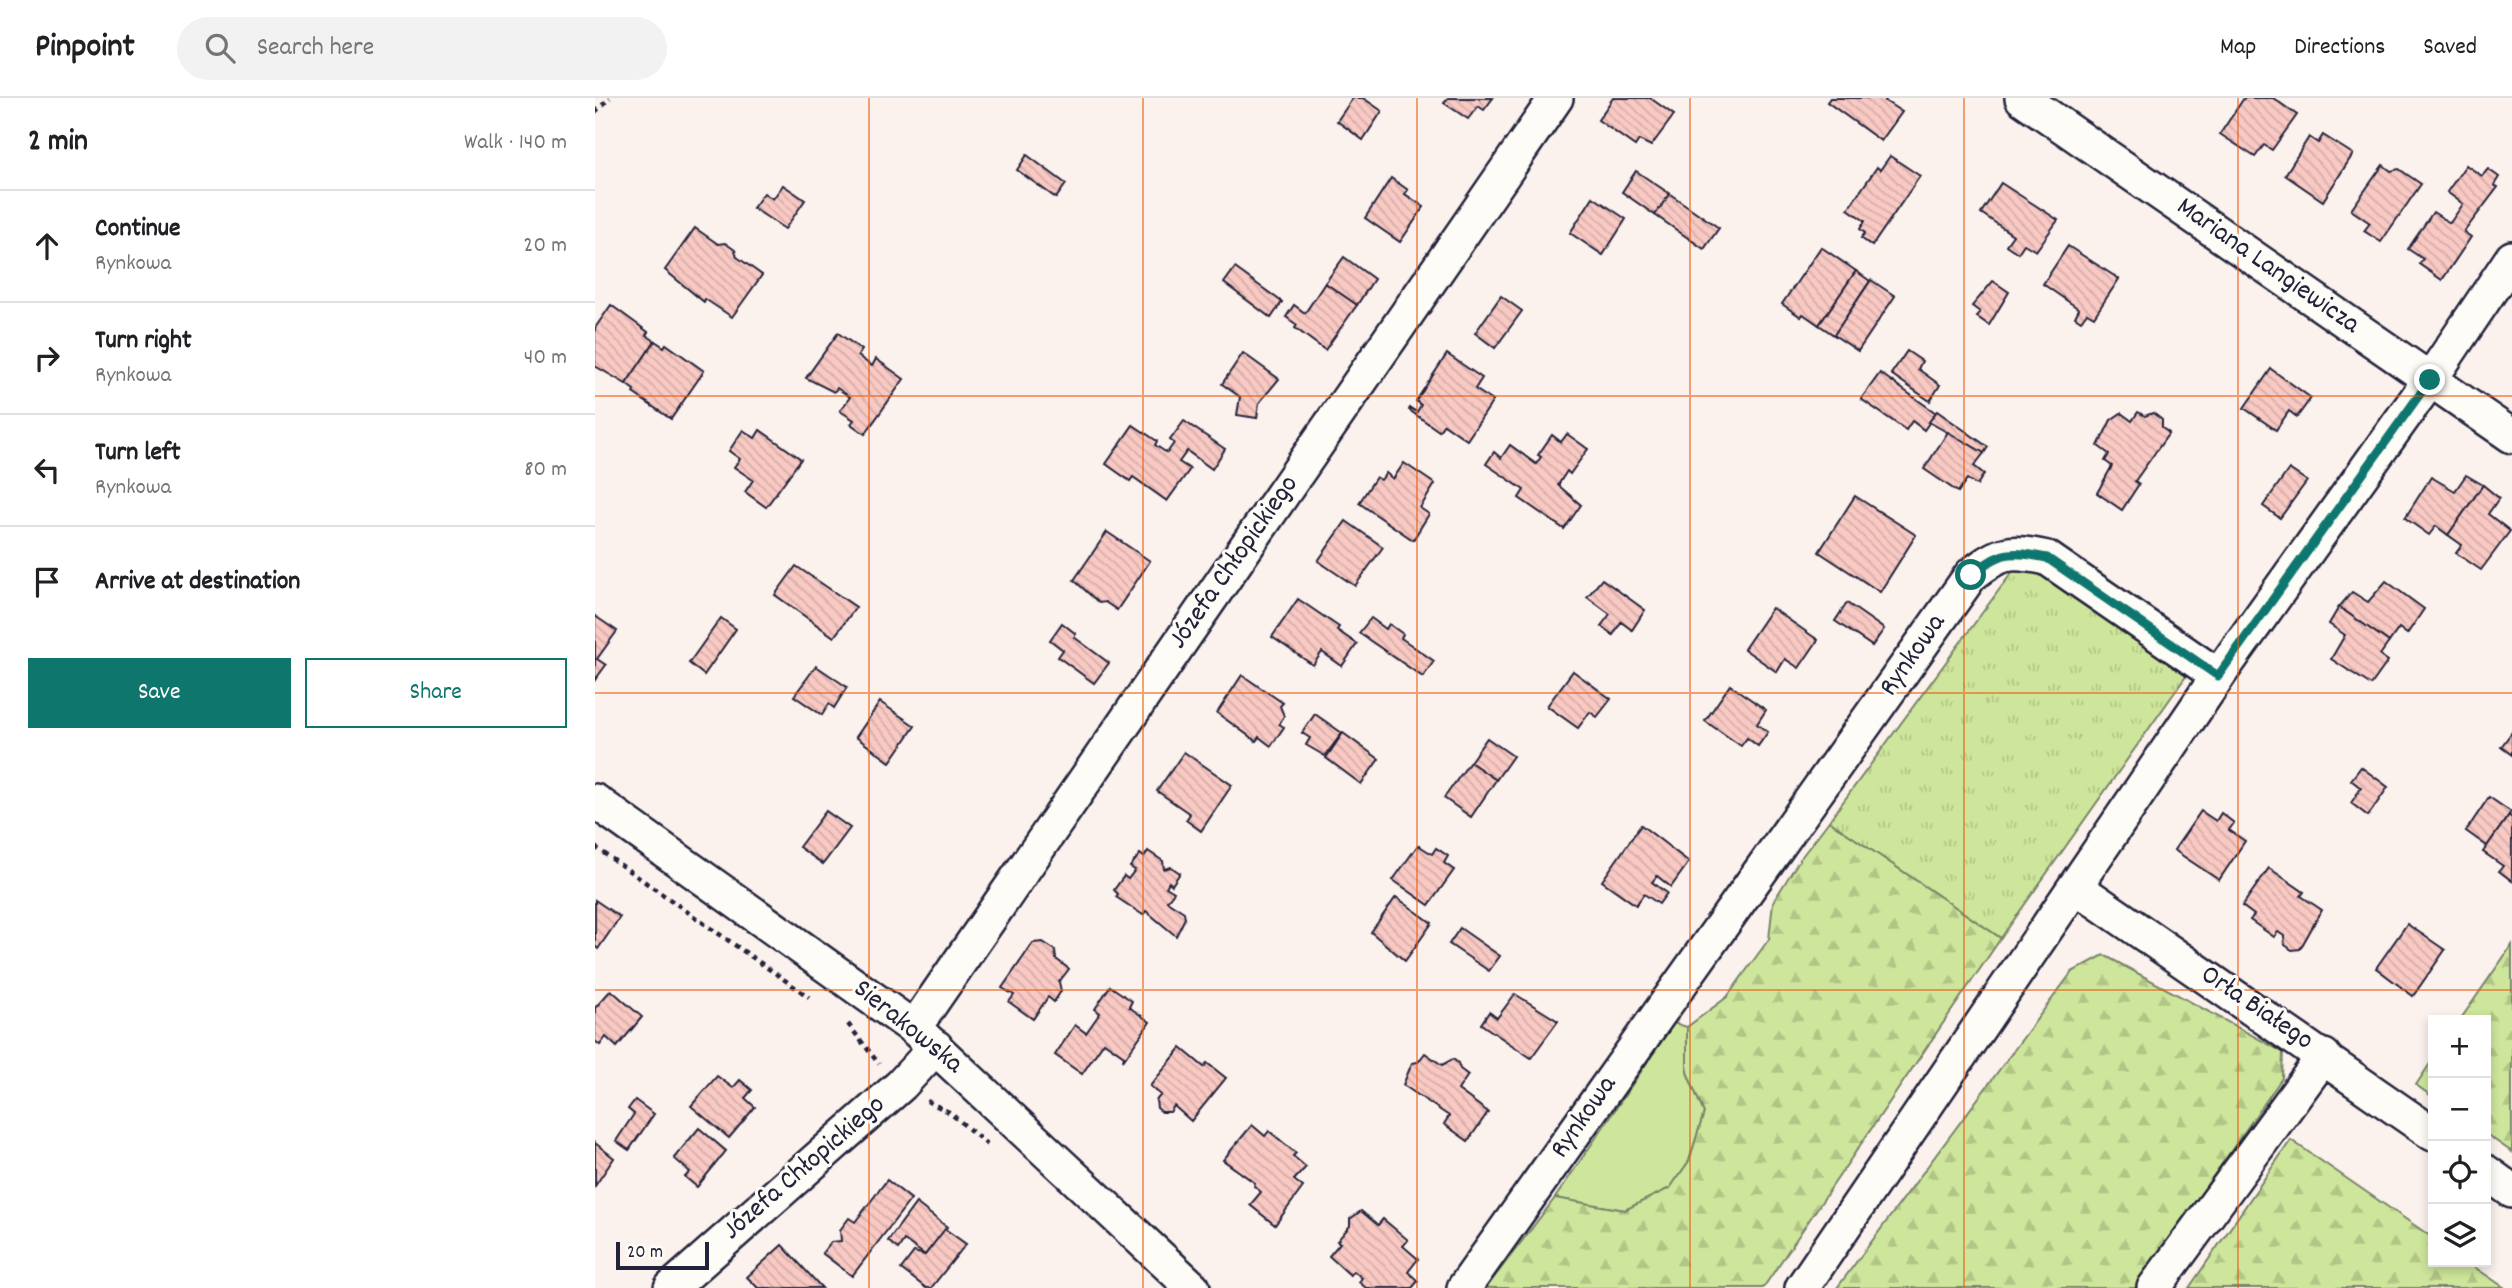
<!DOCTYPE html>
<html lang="en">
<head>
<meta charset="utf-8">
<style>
  body { margin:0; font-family:Dekko,sans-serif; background:#f2f2f2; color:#202124 }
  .controls { position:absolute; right:21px; bottom:21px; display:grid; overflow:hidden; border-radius:0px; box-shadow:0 4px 10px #0003 }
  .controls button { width:63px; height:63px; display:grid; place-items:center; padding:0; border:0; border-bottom:2px solid #e0e0e0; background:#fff; color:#202124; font:35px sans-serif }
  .scale { position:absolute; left:21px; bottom:18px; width:93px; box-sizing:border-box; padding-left:7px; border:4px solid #22223b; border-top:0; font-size:19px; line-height:24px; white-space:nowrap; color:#22223b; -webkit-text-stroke:5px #fdfcf7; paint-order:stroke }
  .stop { position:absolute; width:21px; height:21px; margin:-16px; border:5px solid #0f766e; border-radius:50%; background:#fff }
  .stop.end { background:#0f766e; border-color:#fff; box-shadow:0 2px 7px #0008 }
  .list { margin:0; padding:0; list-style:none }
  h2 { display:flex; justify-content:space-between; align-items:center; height:91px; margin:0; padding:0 28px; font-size:30px }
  h2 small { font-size:23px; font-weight:400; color:#757577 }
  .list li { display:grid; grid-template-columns:46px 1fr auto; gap:21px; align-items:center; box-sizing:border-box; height:112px; padding:0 28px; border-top:2px solid #e0e0e0 }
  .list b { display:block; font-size:26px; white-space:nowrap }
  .list p { margin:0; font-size:23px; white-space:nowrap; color:#757577 }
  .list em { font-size:23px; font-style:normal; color:#757577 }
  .actions { display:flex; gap:14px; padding:21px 28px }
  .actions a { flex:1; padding:16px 0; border:2px solid #0f766e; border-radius:0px; text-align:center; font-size:24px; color:#0f766e }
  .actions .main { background:#0f766e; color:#fff }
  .icon { flex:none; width:38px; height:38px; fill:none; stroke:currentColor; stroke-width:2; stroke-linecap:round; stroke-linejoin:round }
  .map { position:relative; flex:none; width:1917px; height:1190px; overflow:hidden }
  header { display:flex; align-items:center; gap:42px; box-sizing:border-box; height:98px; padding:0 35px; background:#fff; border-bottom:2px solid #e0e0e0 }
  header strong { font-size:33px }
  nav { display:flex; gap:38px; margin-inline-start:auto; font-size:24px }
  .search { width:490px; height:63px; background:#f2f2f2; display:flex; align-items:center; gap:18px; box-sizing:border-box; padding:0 24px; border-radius:38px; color:#757577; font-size:26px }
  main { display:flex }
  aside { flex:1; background:#fff }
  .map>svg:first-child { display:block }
  .grass { fill:#cee69b; stroke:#78846b; stroke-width:2 }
  .forest { fill:url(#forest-firs); stroke:#78846b; stroke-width:2 }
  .park { fill:url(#park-tufts); stroke:#78846b; stroke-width:2 }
  .building { fill:url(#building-back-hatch); stroke:#22223b; stroke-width:2 }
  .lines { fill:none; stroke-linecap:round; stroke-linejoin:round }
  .minor-casing { stroke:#22223b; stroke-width:38 }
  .path { stroke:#22223b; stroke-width:4.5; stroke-dasharray:5 5; stroke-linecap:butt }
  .minor { stroke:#fdfcf7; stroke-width:33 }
  .route { stroke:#0f766e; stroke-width:9 }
  .grid { fill:none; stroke:#e8590c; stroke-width:2; stroke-opacity:0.55 }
  .labels { text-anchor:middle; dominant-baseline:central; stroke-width:6; stroke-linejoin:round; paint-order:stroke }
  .street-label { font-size:28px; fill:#22223b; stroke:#fdfcf7 }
</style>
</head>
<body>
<header>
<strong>Pinpoint</strong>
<div class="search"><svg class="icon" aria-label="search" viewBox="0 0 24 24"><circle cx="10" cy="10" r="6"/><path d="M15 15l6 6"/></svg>Search here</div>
<nav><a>Map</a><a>Directions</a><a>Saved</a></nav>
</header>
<main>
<aside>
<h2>2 min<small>Walk · 140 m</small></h2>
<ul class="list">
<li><svg class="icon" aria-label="ahead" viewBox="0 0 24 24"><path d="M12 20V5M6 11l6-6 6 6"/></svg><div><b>Continue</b><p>Rynkowa</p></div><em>20 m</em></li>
<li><svg class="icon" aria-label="right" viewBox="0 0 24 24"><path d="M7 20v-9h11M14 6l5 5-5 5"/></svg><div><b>Turn right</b><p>Rynkowa</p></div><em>40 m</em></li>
<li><svg class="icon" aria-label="left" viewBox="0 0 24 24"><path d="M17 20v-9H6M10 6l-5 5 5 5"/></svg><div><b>Turn left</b><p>Rynkowa</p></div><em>80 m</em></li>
<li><svg class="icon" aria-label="arrive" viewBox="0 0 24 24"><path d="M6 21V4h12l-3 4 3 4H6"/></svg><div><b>Arrive at destination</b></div></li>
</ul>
<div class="actions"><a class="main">Save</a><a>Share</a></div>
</aside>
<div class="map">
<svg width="1917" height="1190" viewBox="0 0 1917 1190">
  <defs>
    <pattern id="forest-firs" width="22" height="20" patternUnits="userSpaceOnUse" patternTransform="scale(1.75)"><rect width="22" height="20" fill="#cee69b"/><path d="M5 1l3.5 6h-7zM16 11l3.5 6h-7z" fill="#b1c586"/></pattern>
    <pattern id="park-tufts" width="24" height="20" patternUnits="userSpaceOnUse" patternTransform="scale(1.75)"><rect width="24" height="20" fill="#cee69b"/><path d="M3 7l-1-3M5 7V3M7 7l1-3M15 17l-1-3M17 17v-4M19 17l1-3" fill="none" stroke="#b1c586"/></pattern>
    <pattern id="building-back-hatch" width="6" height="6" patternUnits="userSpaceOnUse" patternTransform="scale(1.75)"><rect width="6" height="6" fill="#f9c9c3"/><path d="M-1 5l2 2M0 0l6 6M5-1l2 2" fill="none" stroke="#d5aca8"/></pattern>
  </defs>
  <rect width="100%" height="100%" fill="#fcf2ed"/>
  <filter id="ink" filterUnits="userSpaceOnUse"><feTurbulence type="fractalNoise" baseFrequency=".0143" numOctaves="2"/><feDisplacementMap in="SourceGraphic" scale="14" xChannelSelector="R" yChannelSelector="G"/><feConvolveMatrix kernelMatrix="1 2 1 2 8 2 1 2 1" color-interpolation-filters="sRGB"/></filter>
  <g filter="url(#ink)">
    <path class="grass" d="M1079 925 1092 929V974L1109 1015 1094 1063 1075 1090 1030 1112 960 1100Z"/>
    <g class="forest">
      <path d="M1234 723 1406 840 1168 1190H891L960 1100 1030 1112 1075 1090 1094 1063 1109 1015 1092 974V929L1132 899 1174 841 1178 804 1205 761Z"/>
      <path d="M1917 847V1054L1891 1036V922H1865Z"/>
      <path d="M1509 857 1688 954 1687 980 1540 1190H1242L1477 874Z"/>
      <path d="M1838 961V999L1821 987Z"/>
      <path d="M1696 1042 1838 1140V1164H1872L1910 1190H1594Z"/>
    </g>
    <path class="park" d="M1418 473 1452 476 1594 574 1406 840 1234 723Z"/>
    <g class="building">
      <path d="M758 0H768L787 13 768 42 742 23Z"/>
      <path d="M853 0H898L889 12 883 8 873 21 849 5Z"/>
      <path d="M1018 0H1055L1079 17 1056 48 1044 42 1040 48 1003 22Z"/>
      <path d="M1235 0H1292L1290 3 1307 14 1286 43 1232 4Z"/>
      <path d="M1649 0H1678L1702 17 1677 52 1669 47 1660 59 1625 36Z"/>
      <path d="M1728 37 1758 56 1728 103 1690 77 1714 39 1723 45Z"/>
      <path d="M432 57 471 86 461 100 422 72Z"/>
      <path d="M1295 58 1325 78 1277 148 1266 140 1270 135 1265 131 1270 123 1253 111 1282 69 1285 72Z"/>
      <path d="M1788 67 1796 73 1804 71 1826 86 1786 144 1769 133 1775 125 1756 112Z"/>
      <path d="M1871 67 1887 78 1893 71 1904 79 1899 87 1903 89 1869 134 1876 139 1847 182 1824 166 1828 161 1813 151 1838 114 1855 125 1868 106 1852 94Z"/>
      <path d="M1041 73 1075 96 1060 117 1027 94Z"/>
      <path d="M796 80 813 92 810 96 829 109 805 144 770 120Z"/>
      <path d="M1406 85 1463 122 1441 153 1429 146 1423 155 1411 147 1418 137 1386 115Z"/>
      <path d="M188 87 210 102 190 131 158 110 169 95 178 101Z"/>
      <path d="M1075 96 1124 130 1109 151 1060 117Z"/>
      <path d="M998 99 1031 121 1008 157 975 135Z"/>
      <path d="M100 130 123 146 130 145 140 152 142 159 167 177 137 219 110 201 109 204 70 172Z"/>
      <path d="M1473 148 1524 181 1499 219 1492 215 1486 223 1480 219 1484 211 1448 186Z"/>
      <path d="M1226 149 1261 173 1224 227 1208 216 1206 219 1187 206Z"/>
      <path d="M749 159 779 181 762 207 730 185Z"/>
      <path d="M640 170 687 204 676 220 629 185Z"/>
      <path d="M1261 173 1275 183 1239 237 1224 227Z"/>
      <path d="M1276 182 1300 198 1263 253 1239 237Z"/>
      <path d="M1398 183 1414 194 1394 227 1382 219 1385 214 1377 208Z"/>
      <path d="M730 185 762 207 730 252 700 230 702 227 691 219 699 207 710 215Z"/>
      <path d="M906 198 927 213 900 250 880 235Z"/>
      <path d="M16 207 53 234 51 237 60 243 31 286 0 268V230Z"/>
      <path d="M243 235 267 252 263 258 277 268 281 261 309 281 270 336 256 326 259 322 245 313 255 299 242 290 239 294 211 280Z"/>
      <path d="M60 243 69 249 71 246 109 273 76 321 38 295 39 292 31 286Z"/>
      <path d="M1312 253 1327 263 1323 271 1345 287 1335 303 1296 276Z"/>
      <path d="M648 255 684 281 664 305 662 320 642 317 645 299 627 286Z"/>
      <path d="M852 256 887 280 880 291 898 303 872 342 849 326 844 333 814 312 815 310 822 314 826 307 821 303Z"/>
      <path d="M1676 271 1716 300 1702 319 1694 313 1681 332 1649 310Z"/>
      <path d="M1285 275 1341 315 1329 332 1317 323 1311 332 1266 301Z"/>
      <path d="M1342 313 1393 349 1389 355 1334 324Z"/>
      <path d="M1543 314 1550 318 1558 315 1567 322V330L1574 335 1540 383 1544 386 1527 412 1502 395 1517 368 1510 363 1514 356 1503 348 1516 322 1526 315 1537 323Z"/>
      <path d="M589 323 630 351 617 371 592 353 584 364 595 371 572 403 538 379 535 383 511 366 538 327 562 343 560 347 572 355 579 345 575 342Z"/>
      <path d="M148 332 160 340 165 332 206 361 171 409 150 394 158 382 139 369 145 361 134 353Z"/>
      <path d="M1353 334 1389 355 1379 368 1389 376 1382 387 1372 381 1363 394 1329 371Z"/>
      <path d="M972 336 993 351 975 376 972 373 963 387 986 407 969 431 924 400 929 392 891 366 899 354 906 360 915 347 941 366 946 359 943 357 957 337 966 344Z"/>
      <path d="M809 365 840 386 825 410 834 416 818 442 764 405 781 379 786 382 791 375 798 381Z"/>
      <path d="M1694 371 1712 383 1685 420 1668 408Z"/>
      <path d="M1871 377 1888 387 1853 437 1841 428 1834 437 1810 420 1836 379 1860 393Z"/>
      <path d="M1888 387 1904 400 1893 416 1915 433 1886 472 1861 455 1867 447 1853 437Z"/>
      <path d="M1260 398 1321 437 1285 494 1224 454Z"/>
      <path d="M751 423 788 449 760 488 723 463Z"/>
      <path d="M512 434 555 463 522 512 510 504 504 505 479 482Z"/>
      <path d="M201 468 261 509 239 539 180 497Z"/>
      <path d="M1007 481 1050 512 1037 532 1026 524 1018 537 1006 528 1015 516 992 499Z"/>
      <path d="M1791 483 1829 511 1812 536 1804 530 1794 544 1744 509 1757 494 1773 504Z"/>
      <path d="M703 501 744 529 742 532 762 546 747 568 727 554 718 567 677 539Z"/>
      <path d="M1252 505 1289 531 1277 548 1240 523Z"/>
      <path d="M1744 509 1794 544 1785 557 1793 563 1776 587 1736 561 1750 537 1734 526Z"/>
      <path d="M1177 510 1223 542 1204 570 1190 561 1182 574 1149 551Z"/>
      <path d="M0 518 22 533 2 561 11 567 0 582Z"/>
      <path d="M126 520 141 531 109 577 94 565Z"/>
      <path d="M776 520 791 531 794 526 808 536 806 540 839 563 828 579 764 535Z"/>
      <path d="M467 525 481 536 479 539 514 565 499 585 463 559 468 552 455 542Z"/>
      <path d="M221 568 252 589 239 610 234 606 227 617 199 598Z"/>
      <path d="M978 573 1016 601 1002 619 995 614 983 630 952 608Z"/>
      <path d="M647 577 688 605 685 608 689 618 684 626 689 629 676 648 664 639 661 643 622 615Z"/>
      <path d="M1135 587 1171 612 1162 626 1173 634 1163 648 1152 640 1146 648 1110 623Z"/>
      <path d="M285 604 320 628 295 664 261 639Z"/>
      <path d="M720 616 747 635 730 658 711 647 715 640 707 635Z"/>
      <path d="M1917 634V657L1906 649Z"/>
      <path d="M748 635 784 661 766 686 731 660Z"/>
      <path d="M892 640 918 658 901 682 875 664Z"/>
      <path d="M589 654 637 687 606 733 591 722 595 716 562 693Z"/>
      <path d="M875 664 901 682 876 719 849 700Z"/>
      <path d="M1766 669 1793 689 1773 718 1756 705 1766 690 1756 682Z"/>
      <path d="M1894 699 1916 714 1892 748 1871 733Z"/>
      <path d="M231 713 255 730 228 766 204 749Z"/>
      <path d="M1606 713 1621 723 1626 715 1639 725 1634 732 1650 743 1624 782 1579 752Z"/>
      <path d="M1914 717 1917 720V783L1904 773 1908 768 1888 754Z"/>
      <path d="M1046 727 1094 764 1076 789 1062 778 1057 784 1072 795 1064 806 1049 796 1041 807 1007 783Z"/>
      <path d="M823 747 837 756 841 750 853 758 849 765 859 772 834 807 798 782Z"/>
      <path d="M553 753 568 763 569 771 576 769 585 775 577 787 574 784 571 789 579 794 572 803 589 814 590 820 581 838 551 813 548 817 521 799 523 796 519 792 529 778 533 781 540 772 535 769 545 756 549 759Z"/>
      <path d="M1674 770 1709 794 1706 798 1727 812 1705 851 1697 852 1690 847 1689 838 1683 834 1679 839 1655 822 1659 817 1647 808Z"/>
      <path d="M801 799 837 825 810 863 776 834Z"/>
      <path d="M0 802 25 819 3 851 0 848Z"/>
      <path d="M1812 826 1850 852 1818 898 1781 870Z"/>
      <path d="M865 830 905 858 894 873 854 846Z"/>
      <path d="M448 844 460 852 461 861 474 871 464 884 466 893 459 904 453 899 438 921 414 904 419 897 407 890 438 845Z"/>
      <path d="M515 888 537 903 534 909 555 924 528 963 529 958 509 944 487 976 460 957 480 927 491 935 505 915 500 911Z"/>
      <path d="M16 892 47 919 22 949 11 939 5 947 0 943V910Z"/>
      <path d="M920 896 963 923 936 960 886 926 894 914 902 920Z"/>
      <path d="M586 950 609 969 612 965 631 980 596 1023 579 1008 575 1014H567L562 1010 561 1002 566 997 555 988Z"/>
      <path d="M830 955 847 967 858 961 863 965 865 971 873 977 863 992 893 1014 873 1043 849 1026 854 1018 808 987 817 965 823 964Z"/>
      <path d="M122 978 138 990 145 982 157 992 150 1000 160 1009 134 1040 96 1008Z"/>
      <path d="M40 1002 59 1016 34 1052 21 1043 39 1016 33 1011Z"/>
      <path d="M657 1027 670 1038 674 1033 701 1055 698 1058 711 1069 699 1082 708 1089 680 1127 655 1107 666 1094 659 1088 660 1085 628 1062Z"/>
      <path d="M104 1030 131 1053 102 1089 90 1079 95 1074 79 1060Z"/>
      <path d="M0 1045 19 1060 0 1088Z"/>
      <path d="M292 1082 316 1101 257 1178 227 1155 236 1144 246 1143 245 1132 254 1120 260 1124Z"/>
      <path d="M321 1105 352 1129 330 1157 309 1142 303 1151 293 1143Z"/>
      <path d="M766 1113 783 1127 788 1121 813 1142 808 1148 823 1161 813 1174 823 1183 817 1190H771L764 1184 767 1180 759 1173 755 1177 734 1158 745 1145 742 1143 755 1128V1121Z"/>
      <path d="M350 1131 371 1146 336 1190H331L306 1171 319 1154 330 1157Z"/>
      <path d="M187 1147 227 1190H163L152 1179Z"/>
    </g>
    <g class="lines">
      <defs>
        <g id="minor">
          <path d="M1427 0 1917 338"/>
          <path d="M0 703 319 930 598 1190"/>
          <path d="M1481 789 1838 1036"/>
          <path d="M319 930 961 0"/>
          <path d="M1891 1074 1917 1093"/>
          <path d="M76 1190 306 987 341 949"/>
          <path d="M869 1190 1376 477C1406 453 1415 452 1452 460L1623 578"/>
          <path d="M1207 1190 1623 578 1835 282 1917 160"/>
          <path d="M1559 1190 1729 958"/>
        </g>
      </defs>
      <use href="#minor" class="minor-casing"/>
      <g class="path">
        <path d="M0 14 15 0"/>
        <path d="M0 749 214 899"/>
        <path d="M253 926 284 966"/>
        <path d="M332 1003 354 1014 395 1049"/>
      </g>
      <use href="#minor" class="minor"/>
    </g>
  </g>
  <g class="lines" filter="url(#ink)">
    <path class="route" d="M1376 477C1406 453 1415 452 1452 460L1623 578 1835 282"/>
  </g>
  <path class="grid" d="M274 0V1190M548 0V1190M822 0V1190M1095 0V1190M1369 0V1190M1643 0V1190M0 298H1917M0 595H1917M0 892H1917"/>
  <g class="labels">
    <g class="street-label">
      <text transform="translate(1672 169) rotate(35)">Mariana Langiewicza</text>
      <text transform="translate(640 465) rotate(-55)">Józefa Chłopickiego</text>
      <text transform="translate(1319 558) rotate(-55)">Rynkowa</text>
      <text transform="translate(1661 911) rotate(34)">Orła Białego</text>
      <text transform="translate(312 930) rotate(39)">Sierakowska</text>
      <text transform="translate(990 1020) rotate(-55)">Rynkowa</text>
      <text transform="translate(210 1071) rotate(-41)">Józefa Chłopickiego</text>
    </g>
  </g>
</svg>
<div class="controls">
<button>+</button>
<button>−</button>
<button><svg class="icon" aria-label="locate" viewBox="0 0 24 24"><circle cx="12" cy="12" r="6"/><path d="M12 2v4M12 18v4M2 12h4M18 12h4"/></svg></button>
<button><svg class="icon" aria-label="layers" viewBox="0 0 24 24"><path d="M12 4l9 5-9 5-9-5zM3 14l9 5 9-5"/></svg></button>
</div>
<div class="scale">20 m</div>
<div class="stop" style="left:1376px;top:477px"></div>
<div class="stop end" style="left:1835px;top:282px"></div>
</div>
</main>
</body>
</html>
